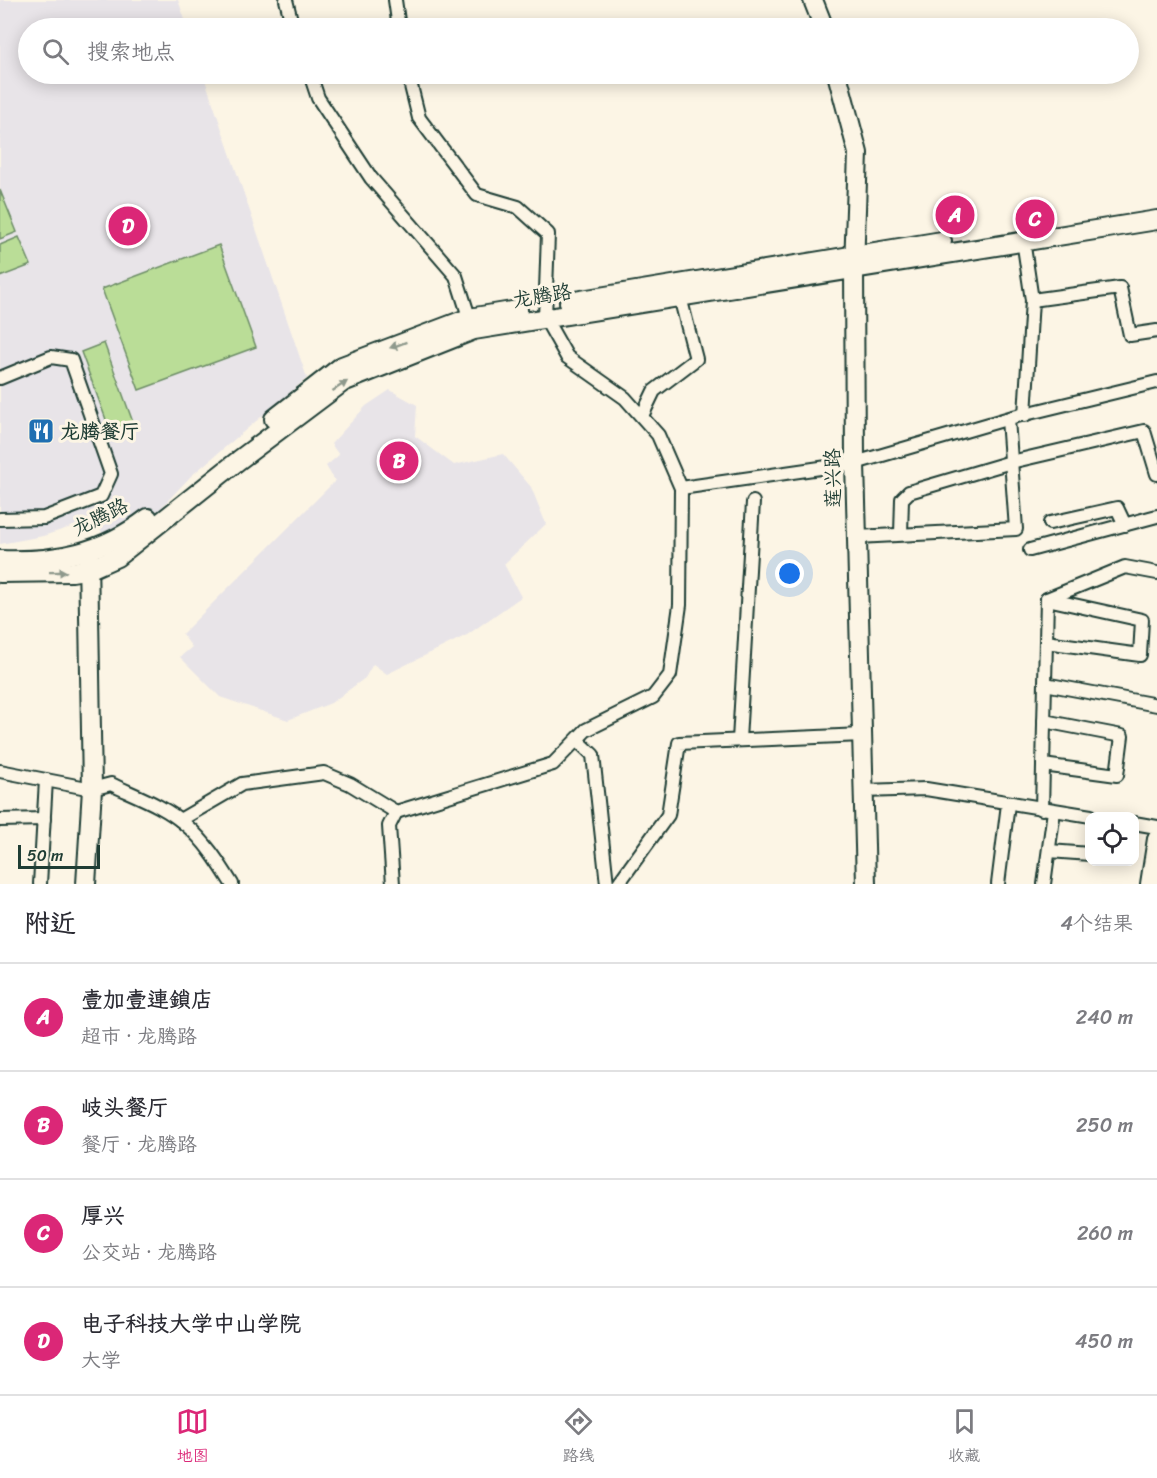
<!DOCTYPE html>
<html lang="zh">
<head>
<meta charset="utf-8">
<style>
  body { margin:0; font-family:Sriracha,"LXGW WenKai TC",sans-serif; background:#f7f7f7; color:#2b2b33 }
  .controls { position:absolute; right:18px; bottom:18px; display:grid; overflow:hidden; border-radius:12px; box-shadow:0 3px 15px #0003 }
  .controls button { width:54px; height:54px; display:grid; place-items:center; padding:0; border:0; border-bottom:2px solid #e1e1e2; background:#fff; color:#2b2b33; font:30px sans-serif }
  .scale { position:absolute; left:18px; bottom:15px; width:82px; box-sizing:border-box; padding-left:6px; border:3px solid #1f3d34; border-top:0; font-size:16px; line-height:21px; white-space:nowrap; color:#1f3d34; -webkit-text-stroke:4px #fcf5e5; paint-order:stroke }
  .you { position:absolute; left:790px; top:574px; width:21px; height:21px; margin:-15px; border:4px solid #fff; border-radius:50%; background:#1a73e8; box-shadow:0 0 0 9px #1a73e833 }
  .badge { display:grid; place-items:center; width:39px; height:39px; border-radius:50%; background:#db2777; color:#fff; font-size:20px; font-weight:700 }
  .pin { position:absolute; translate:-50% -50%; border:3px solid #fff; box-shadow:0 2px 6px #0006 }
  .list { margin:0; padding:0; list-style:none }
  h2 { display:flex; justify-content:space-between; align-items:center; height:78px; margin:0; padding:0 24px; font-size:26px }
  h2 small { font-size:20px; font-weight:400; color:#7c7c81 }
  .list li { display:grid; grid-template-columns:39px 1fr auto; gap:18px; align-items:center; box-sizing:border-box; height:108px; padding:0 24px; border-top:2px solid #e1e1e2 }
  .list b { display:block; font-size:22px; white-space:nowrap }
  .list p { margin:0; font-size:20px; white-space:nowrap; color:#7c7c81 }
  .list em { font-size:20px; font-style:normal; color:#7c7c81 }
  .icon { flex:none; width:33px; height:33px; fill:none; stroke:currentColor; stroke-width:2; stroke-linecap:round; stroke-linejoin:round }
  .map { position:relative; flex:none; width:1157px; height:884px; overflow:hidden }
  .search { position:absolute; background:#fff; box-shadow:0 3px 15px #0003; left:18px; right:18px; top:18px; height:66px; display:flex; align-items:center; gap:15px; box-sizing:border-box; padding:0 21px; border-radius:33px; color:#7c7c81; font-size:22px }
  .sheet { height:510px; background:#fff }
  nav { display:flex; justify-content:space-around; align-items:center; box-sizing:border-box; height:84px; border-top:2px solid #e1e1e2; background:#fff; font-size:16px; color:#7c7c81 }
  nav a { display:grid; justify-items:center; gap:3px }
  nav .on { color:#db2777 }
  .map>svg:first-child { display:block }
  .built { fill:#e8e4e8 }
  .green { fill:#badd97; stroke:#6c8d66; stroke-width:1.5 }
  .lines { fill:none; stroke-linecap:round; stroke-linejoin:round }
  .street-casing { stroke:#1f3d34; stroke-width:16 }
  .secondary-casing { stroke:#1f3d34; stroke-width:22 }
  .street { stroke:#fcf5e5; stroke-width:12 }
  .secondary { stroke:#fcf5e5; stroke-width:18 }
  .oneway { fill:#8e998c }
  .labels { text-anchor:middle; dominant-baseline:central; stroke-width:6; stroke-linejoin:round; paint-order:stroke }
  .street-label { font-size:20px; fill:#1f3d34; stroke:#fcf5e5 }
  .poi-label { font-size:20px; font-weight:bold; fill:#1f3d34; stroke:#fcf5e5; text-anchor:start }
</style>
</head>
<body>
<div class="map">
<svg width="1157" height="884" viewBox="0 0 1157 884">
  <rect width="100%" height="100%" fill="#fcf5e5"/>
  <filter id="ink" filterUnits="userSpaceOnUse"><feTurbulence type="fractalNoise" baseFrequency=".0167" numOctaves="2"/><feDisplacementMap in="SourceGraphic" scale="12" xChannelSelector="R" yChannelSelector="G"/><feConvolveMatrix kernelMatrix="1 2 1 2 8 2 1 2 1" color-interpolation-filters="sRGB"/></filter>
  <g filter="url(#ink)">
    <g class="built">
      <path d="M0 0H178L188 28H28V74H203L307 378 191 476 159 510 105 540 96 519 43 536 0 544Z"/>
      <path d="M390 390 417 405 415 436 454 465 503 454 531 487 546 524 504 564 521 597 467 635 387 674 373 664 365 678 331 703 288 720 220 697 180 657 192 647 182 634 335 481 326 466 339 455 331 444 366 406Z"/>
    </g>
    <g class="green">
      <path d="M0 190 17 232 0 239Z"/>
      <path d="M19 237 31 265 0 277V245Z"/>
      <path d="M219 245 256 347 139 390 102 289Z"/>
      <path d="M104 343 134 425 111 433 81 352Z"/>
    </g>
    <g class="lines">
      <defs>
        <g id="street">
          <path d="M286 0 293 28"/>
          <path d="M395 0 399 28"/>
          <path d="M310 74 318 98 371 178 456 276 471 323"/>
          <path d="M1023 240 1032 300 1025 415"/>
          <path d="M1032 300 1120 288 1130 335 1157 331"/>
          <path d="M0 378 51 357 71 360 111 474 101 496 44 518 0 519"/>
          <path d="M642 416 654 391 696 359 680 297"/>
          <path d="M681 488 855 463 1013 417 1157 382"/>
          <path d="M1050 523 1117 508 1125 525"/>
          <path d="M901 534 902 499 909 492 1011 462 1144 431 1157 474"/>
          <path d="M857 537 1016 529 1008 419"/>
          <path d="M1030 550 1157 516"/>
          <path d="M1046 642 1140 655 1142 620 1047 599"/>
          <path d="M1045 684 1157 705"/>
          <path d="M577 740 593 755 607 884"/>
          <path d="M739 740 753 502"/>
          <path d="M1043 765 1117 775 1122 736 1044 721"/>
          <path d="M0 771 92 789 111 784C136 796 165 806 186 825 205 841 219 863 232 884"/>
          <path d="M863 791 926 789 1091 816"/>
          <path d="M1042 809 1047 599 1125 567 1157 573"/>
          <path d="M0 820 44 819"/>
          <path d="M180 820 242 784 324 773 350 784 396 812 553 764 586 730 653 697 670 675 680 605 681 488 658 435 625 398 567 357 545 318 548 234 518 207 477 195 419 118 408 74"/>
          <path d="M1134 823 1157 827"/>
          <path d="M1049 851 1090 854"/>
          <path d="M40 884 46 780"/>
          <path d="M393 884 389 826 396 812"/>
          <path d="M618 884 668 815 679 743 862 735"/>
          <path d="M998 884 1008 804"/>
          <path d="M1044 884 1054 811"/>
        </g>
        <g id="secondary">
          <path d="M813 0 824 28"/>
          <path d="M837 74 858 153 854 267 855 463 866 884"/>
          <path d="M569 302 942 241"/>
          <path d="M274 419 342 366 469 318 518 310"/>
          <path d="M0 560C56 562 103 553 148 518"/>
          <path d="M0 573 72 572 90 569 117 557 239 460 343 382 474 330 1157 220"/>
          <path d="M86 884 92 789 88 557"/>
          <path d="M1150 884 1157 839"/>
        </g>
      </defs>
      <use href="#street" class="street-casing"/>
      <use href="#secondary" class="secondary-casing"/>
      <use href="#street" class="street"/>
      <use href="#secondary" class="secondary"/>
    </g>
    <defs><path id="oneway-solid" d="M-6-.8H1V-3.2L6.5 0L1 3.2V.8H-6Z" transform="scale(1.5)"/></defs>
    <g class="oneway">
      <use href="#oneway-solid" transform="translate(398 345) rotate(160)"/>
      <use href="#oneway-solid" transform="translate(340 386) rotate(-33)"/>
      <use href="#oneway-solid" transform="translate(58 572) rotate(-1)"/>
    </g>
  </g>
  <defs>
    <symbol id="restaurant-square" viewBox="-11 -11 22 22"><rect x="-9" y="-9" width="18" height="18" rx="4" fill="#1f6fb2" stroke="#fcf5e5"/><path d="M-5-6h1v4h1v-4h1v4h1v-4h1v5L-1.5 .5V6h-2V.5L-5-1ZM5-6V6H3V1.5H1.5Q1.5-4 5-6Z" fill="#fff"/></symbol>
  </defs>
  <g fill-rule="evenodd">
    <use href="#restaurant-square" x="26" y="416" width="30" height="30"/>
  </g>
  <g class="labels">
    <g class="street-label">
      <text transform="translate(542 296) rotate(-9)">龙腾路</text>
      <text transform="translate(833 478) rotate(-91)">莲兴路</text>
      <text transform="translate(100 517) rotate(-26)">龙腾路</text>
    </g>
    <g class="poi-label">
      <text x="60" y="431">龙腾餐厅</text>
    </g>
  </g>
</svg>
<div class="controls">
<button><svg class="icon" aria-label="locate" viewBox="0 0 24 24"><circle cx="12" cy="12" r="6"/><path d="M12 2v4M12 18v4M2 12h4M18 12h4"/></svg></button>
</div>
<div class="scale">50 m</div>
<div class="you"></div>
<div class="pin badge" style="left:955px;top:215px">A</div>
<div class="pin badge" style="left:399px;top:461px">B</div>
<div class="pin badge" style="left:1035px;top:219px">C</div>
<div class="pin badge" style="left:128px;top:226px">D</div>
<div class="search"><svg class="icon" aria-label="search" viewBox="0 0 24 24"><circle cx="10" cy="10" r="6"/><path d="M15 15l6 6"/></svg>搜索地点</div>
</div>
<section class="sheet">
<h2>附近<small>4个结果</small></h2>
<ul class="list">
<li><span class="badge">A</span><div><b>壹加壹連鎖店</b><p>超市 · 龙腾路</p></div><em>240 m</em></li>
<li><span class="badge">B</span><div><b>岐头餐厅</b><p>餐厅 · 龙腾路</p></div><em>250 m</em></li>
<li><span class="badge">C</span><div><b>厚兴</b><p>公交站 · 龙腾路</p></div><em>260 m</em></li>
<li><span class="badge">D</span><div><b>电子科技大学中山学院</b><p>大学</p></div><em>450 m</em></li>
</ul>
</section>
<nav>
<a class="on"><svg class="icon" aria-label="map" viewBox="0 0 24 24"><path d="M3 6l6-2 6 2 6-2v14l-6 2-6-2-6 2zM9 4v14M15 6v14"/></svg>地图</a>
<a><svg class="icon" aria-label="directions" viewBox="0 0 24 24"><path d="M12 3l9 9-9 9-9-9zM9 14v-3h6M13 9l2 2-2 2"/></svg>路线</a>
<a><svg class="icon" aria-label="saved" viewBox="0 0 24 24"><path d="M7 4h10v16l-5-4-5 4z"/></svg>收藏</a>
</nav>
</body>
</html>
